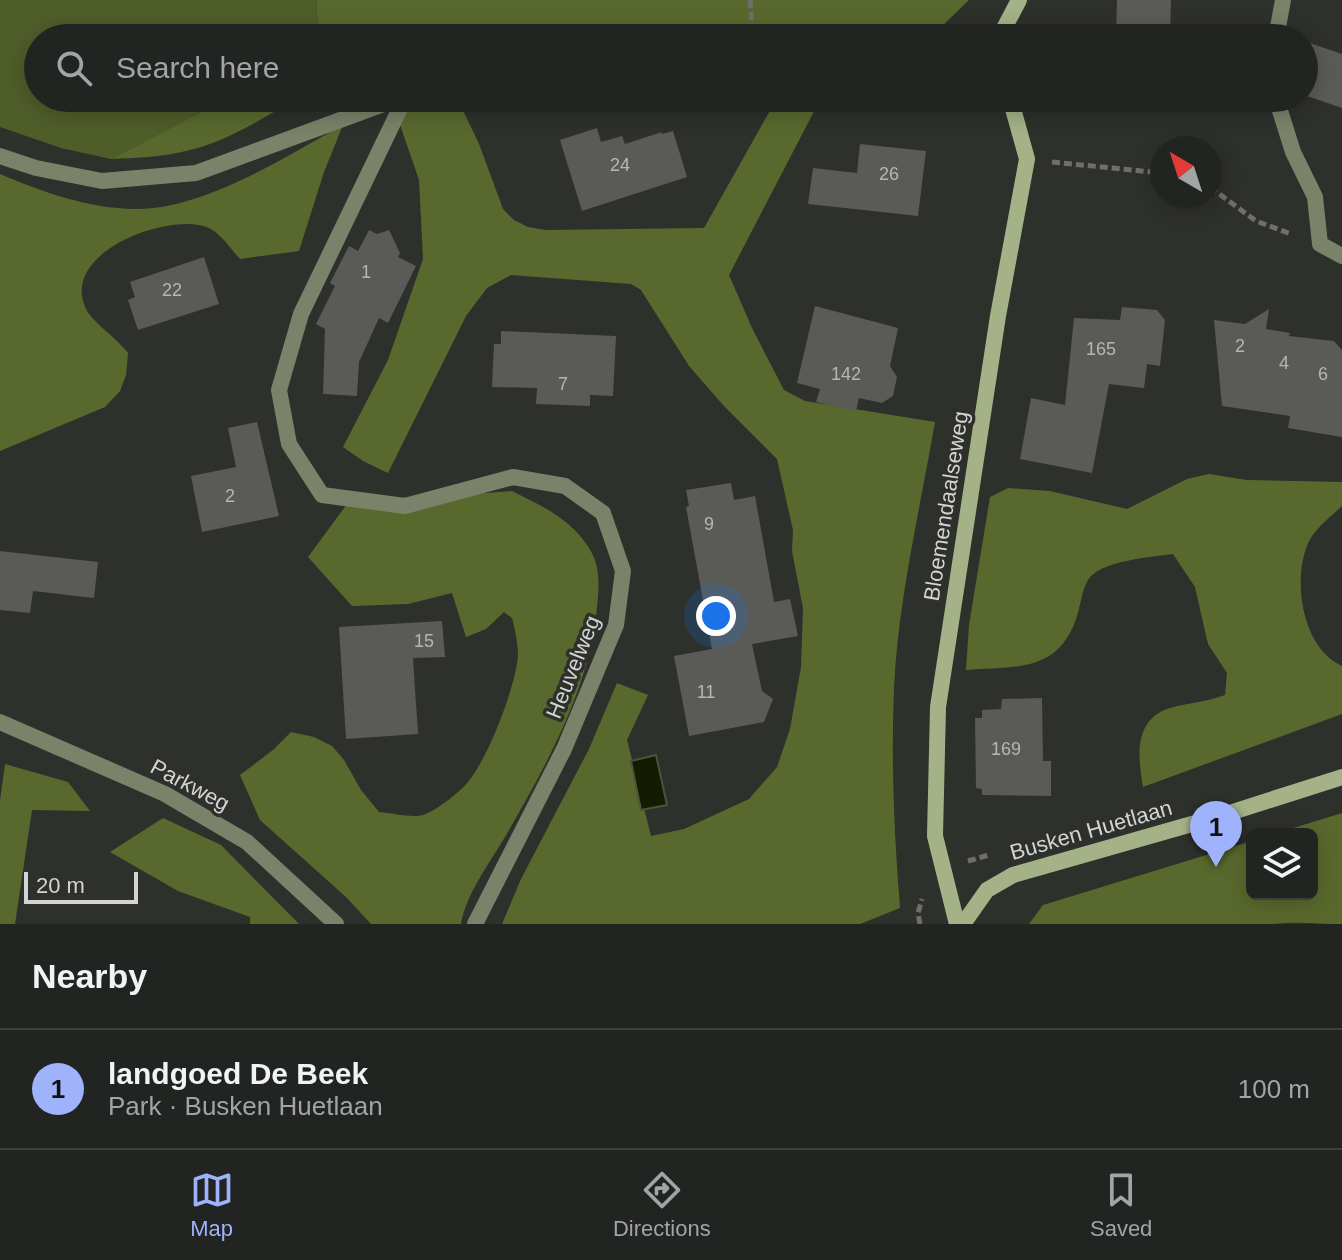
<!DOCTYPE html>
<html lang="en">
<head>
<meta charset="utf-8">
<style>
  body { margin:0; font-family:Helvetica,sans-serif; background:#2e302e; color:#f1f3f6 }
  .controls { position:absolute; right:24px; bottom:24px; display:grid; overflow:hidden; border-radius:12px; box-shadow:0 4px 20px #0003 }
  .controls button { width:72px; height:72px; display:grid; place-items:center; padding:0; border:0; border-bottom:2px solid #3f413f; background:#222421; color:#f1f3f6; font:40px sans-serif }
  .compass { position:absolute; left:1150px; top:136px; width:72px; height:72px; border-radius:50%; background:#222421; box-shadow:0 4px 20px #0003; rotate:321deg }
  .scale { position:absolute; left:24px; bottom:20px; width:114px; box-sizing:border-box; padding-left:8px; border:4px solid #d4d4d2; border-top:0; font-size:22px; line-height:28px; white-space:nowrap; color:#d4d4d2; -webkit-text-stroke:6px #2e302c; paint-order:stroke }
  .you { position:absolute; left:716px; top:616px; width:28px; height:28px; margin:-20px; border:6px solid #fff; border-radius:50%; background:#1a73e8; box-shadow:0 0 0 12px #1a73e833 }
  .badge { display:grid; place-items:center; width:52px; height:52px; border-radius:50%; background:#9fb3fd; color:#111; font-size:26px; font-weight:700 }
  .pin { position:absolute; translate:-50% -66px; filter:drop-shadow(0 2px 4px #0008) }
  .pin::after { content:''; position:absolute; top:42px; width:28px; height:24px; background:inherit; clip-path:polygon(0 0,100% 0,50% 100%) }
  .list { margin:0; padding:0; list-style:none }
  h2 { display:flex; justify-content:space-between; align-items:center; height:104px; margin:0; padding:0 32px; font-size:34px }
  h2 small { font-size:26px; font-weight:400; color:#a2a4a5 }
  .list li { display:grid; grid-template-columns:52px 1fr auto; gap:24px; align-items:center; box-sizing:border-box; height:120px; padding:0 32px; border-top:2px solid #3f413f }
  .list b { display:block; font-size:30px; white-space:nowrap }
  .list p { margin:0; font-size:26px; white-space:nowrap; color:#a2a4a5 }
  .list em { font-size:26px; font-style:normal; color:#a2a4a5 }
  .icon { flex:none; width:44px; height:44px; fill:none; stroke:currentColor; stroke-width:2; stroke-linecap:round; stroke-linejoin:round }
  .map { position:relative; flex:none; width:1342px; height:924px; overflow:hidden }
  .search { position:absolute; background:#222421; box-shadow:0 4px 20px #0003; left:24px; right:24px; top:24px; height:88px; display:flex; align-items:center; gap:20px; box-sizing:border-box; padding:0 28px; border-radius:44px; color:#a2a4a5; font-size:30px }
  .sheet { height:224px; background:#222421 }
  nav { display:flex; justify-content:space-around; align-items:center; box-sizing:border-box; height:112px; border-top:2px solid #3f413f; background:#222421; font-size:22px; color:#a2a4a5 }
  nav a { display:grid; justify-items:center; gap:4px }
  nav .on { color:#9fb3fd }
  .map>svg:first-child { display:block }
  .green { fill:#4f5d29 }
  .forest { fill:#59692d }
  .water { fill:#131b00; stroke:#4d523f; stroke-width:2 }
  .building { fill:#5a5b57 }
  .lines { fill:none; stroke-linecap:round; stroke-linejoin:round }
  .path { stroke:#6e6f6c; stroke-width:5; stroke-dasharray:8 4; stroke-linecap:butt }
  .street { stroke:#7a8269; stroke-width:16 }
  .secondary { stroke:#a5b288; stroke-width:16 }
  .labels { text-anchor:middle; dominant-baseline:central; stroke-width:7; stroke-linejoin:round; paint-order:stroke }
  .number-label { font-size:18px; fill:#b6b6b3 }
  .street-label { font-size:22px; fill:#d4d4d2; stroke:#2e302c }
</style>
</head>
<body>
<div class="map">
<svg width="1342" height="924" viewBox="0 0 1342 924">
  <rect width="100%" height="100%" fill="#2e302c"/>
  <path class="green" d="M0 0H316L319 38H38V98H228L111 159 61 148 0 127Z"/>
  <g class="forest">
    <path d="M316 0H969L939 29 894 27 819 38H319Z"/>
    <path d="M228 98H298C263 118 225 143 186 151 161 157 136 158 111 159Z"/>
    <path d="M777 98H821L729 275 752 328 784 390 805 401 935 422C920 509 898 601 894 688 891 762 894 835 900 908L860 924H502L521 879 589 749 617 683 648 695 627 740 651 836 684 829 749 799 777 767 790 729 801 667 803 608 792 551 793 530 777 459 723 405 689 366 641 290 631 284 511 275 487 288 466 316 388 473 363 461 343 447 388 360 423 259 419 180 396 113 407 105 460 104 479 144 503 209 514 220 528 227 546 230 704 228Z"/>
    <path d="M343 125 324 172 299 251 240 259C231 249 221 234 209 228 173 211 58 251 86 309 93 323 118 339 128 353L126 375 120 391 105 407 0 451V174C52 196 114 218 172 205 233 191 289 155 343 125Z"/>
    <path d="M1209 474 1247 480 1342 482V506C1331 516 1314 530 1308 543 1292 581 1302 648 1342 666V714L1143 787C1138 758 1133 719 1170 708 1188 703 1207 702 1225 695L1227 673 1208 644 1195 587 1173 554C1151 557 1108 560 1091 576 1082 586 1081 604 1077 616 1059 673 1016 666 966 670L969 625 990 497 1008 488 1050 491 1127 509 1187 479Z"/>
    <path d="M512 491C542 506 571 519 589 548 601 567 599 586 597 607 589 691 546 765 505 837 489 864 466 894 461 924H371L346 897 260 820 240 775 273 750 291 732 314 737 332 746 344 760 361 790 379 812C392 813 411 818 423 815 435 812 461 791 468 782 488 758 516 686 518 655 518 643 515 630 512 618L504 612 486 629 466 637 452 593 408 604 352 606 308 557 347 504C402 495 457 496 512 491Z"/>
    <path d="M5 764 68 782 90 811 32 810 15 924H0V801Z"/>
    <path d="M1342 813V924C1318 924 1296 921 1273 924H1029L1043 905 1252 841V894H1312V834H1274Z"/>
    <path d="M163 818 221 845 299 924H250V917L178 891 110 852Z"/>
  </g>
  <path class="water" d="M656 755 667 805 641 810 631 761Z"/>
  <g class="building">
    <path d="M1117 0H1171L1170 38H1116Z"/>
    <path d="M1304 41 1342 54V108L1304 95Z"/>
    <path d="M597 128 601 142 622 136 625 144 662 132V134L673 131 687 177 582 211 560 140Z"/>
    <path d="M860 144 926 151 918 216 808 204 813 168 857 173Z"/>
    <path d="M369 230 377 234 389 230 400 253 398 257 416 266 388 323 379 318 359 362 357 396 323 394 325 329 316 324 335 286 330 283 349 246 358 251Z"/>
    <path d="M204 257 219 304 138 330 128 300 135 297 130 282Z"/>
    <path d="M815 306 898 328 890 366 897 377 893 396 882 403 859 398 856 411 816 402 820 389 797 383Z"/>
    <path d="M1122 307 1157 310 1165 320 1160 366 1147 364 1144 388 1109 384 1092 473 1020 459 1031 398 1065 405 1074 318 1120 320Z"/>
    <path d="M1269 309 1266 329 1290 333 1289 336 1334 341 1342 350V437L1288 428 1290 416 1222 406 1214 320 1245 324Z"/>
    <path d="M501 331 616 336 613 396 590 395V406L536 404 537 388 492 387 494 344H501Z"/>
    <path d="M257 422 279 516 202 532 191 476 236 467 228 428Z"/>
    <path d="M731 483 734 500 755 496 774 602 790 599 798 636 752 644 762 691 773 699 764 722 689 736 674 656 712 649 686 507 689 506 686 490Z"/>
    <path d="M0 551 98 562 94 598 33 591 30 613 0 610Z"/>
    <path d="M442 621 445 657 413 658 418 734 346 739 339 627Z"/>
    <path d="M1042 698 1043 761H1051V796L982 795V789L976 788 975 718H982V710L1001 709 1002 699Z"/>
  </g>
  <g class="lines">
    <g class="path">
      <path d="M750 0 753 38"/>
      <path d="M1052 162 1162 173"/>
      <path d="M1210 187 1256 221 1291 234"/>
      <path d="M968 861 989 855"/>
      <path d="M920 924 918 913 922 899"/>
    </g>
    <g class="street">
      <path d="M1276 38 1283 0"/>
      <path d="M405 98 301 314 279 390 289 444 322 495 405 506 513 477 565 486 603 513 623 571 616 625 564 749 475 924"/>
      <path d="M552 98H593"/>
      <path d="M1276 98 1293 152 1315 197 1320 244 1342 256"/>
      <path d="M0 156 36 168 102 181 196 173 400 98"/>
      <path d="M0 722 165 794 247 842 336 924"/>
    </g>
    <g class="secondary">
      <path d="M999 38 1019 0"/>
      <path d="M957 924 935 836 938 707 998 316 1027 159 1010 98"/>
      <path d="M963 924 987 890 1013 875 1220 816 1342 777"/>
    </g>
  </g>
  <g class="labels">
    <g class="number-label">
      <text x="620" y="165">24</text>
      <text x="889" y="174">26</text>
      <text x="366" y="272">1</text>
      <text x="172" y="290">22</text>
      <text x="1240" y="346">2</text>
      <text x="1101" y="349">165</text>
      <text x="1284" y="363">4</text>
      <text x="846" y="374">142</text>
      <text x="1323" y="374">6</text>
      <text x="563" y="384">7</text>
      <text x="230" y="496">2</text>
      <text x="709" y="524">9</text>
      <text x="424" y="641">15</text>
      <text x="706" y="692">11</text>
      <text x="1006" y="749">169</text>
    </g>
    <g class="street-label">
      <text transform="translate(946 506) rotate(-81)">Bloemendaalseweg</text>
      <text transform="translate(573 667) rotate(-68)">Heuvelweg</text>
      <text transform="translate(190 785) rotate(28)">Parkweg</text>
      <text transform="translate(1091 830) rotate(-16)">Busken Huetlaan</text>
    </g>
  </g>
</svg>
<div class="controls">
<button><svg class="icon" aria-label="layers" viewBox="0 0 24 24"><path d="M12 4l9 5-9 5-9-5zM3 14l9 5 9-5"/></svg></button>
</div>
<svg class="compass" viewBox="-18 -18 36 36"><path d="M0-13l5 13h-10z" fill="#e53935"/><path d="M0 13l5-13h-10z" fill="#a2a4a5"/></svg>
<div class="scale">20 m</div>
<div class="you"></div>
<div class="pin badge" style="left:1216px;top:867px">1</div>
<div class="search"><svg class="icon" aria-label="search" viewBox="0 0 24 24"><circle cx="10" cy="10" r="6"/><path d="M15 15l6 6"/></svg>Search here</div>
</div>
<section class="sheet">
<h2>Nearby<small></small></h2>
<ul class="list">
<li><span class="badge">1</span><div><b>landgoed De Beek</b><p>Park · Busken Huetlaan</p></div><em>100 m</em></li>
</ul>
</section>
<nav>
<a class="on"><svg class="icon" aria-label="map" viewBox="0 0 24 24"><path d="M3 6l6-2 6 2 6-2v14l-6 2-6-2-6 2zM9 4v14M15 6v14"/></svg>Map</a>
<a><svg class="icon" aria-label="directions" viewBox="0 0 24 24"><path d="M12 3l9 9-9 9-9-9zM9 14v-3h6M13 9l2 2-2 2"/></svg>Directions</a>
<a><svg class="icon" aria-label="saved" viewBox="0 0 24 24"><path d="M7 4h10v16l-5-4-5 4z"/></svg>Saved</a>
</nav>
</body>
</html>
